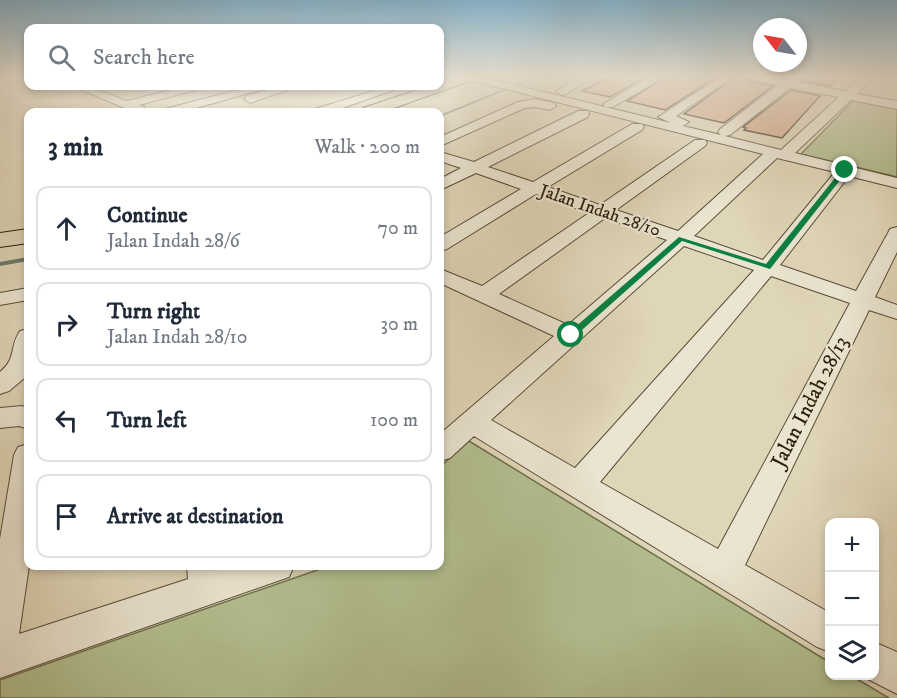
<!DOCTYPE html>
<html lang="en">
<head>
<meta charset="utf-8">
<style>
  body { margin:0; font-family:"IM FELL DW Pica",serif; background:#f6f6f7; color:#1f2937 }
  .controls { position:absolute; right:18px; bottom:18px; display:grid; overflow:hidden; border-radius:12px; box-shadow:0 3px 9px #0003 }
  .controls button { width:54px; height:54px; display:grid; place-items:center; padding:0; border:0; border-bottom:2px solid #e0e1e3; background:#fff; color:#1f2937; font:30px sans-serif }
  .compass { position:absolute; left:753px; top:18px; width:54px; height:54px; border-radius:50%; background:#fff; box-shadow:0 3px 9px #0003; rotate:301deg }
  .stop { position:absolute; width:18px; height:18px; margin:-14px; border:4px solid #0b8043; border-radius:50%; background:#fff }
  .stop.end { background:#0b8043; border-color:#fff; box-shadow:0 2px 6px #0008 }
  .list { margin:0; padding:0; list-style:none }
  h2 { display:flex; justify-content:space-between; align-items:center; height:78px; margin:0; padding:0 24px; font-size:26px }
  h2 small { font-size:20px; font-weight:400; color:#747a83 }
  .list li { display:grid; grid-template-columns:39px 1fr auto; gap:18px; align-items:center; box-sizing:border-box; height:84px; margin:0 12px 12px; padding:0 12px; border:2px solid #e0e1e3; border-radius:12px }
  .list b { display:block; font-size:22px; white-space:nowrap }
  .list p { margin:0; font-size:20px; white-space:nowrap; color:#747a83 }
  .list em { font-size:20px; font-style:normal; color:#747a83 }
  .icon { flex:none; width:33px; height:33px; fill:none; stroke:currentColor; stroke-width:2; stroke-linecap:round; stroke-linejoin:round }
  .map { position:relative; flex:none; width:897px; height:698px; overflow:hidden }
  .search { position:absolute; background:#fff; box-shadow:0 3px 9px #0003; left:24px; top:24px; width:420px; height:66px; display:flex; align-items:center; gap:15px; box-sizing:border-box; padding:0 21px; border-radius:12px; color:#747a83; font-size:22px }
  .panel { position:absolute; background:#fff; box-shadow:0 3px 9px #0003; left:24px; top:108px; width:420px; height:462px; border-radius:12px }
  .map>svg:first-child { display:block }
  .green { fill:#b2bd8e; stroke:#6e6e4d; stroke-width:1.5 }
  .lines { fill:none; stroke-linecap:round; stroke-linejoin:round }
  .stream { fill:#697b6e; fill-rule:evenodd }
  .building { fill:#dba98a; stroke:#2b1e0c; stroke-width:1.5 }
  .minor-casing { stroke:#584c37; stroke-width:2 }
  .major-casing { stroke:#2b1e0c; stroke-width:2 }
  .minor { fill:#eae4d0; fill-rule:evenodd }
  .major { fill:#dfd5b7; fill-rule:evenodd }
  .route { fill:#0b8043 }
  .labels { text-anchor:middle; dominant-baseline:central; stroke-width:4.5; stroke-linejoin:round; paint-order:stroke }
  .far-street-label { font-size:18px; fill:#2b1e0c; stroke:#eae4d0 }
  .street-label { font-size:21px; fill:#2b1e0c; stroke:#eae4d0 }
</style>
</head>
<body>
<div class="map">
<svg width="897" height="698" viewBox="0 0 897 698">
  <rect width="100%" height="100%" fill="#dfd5b7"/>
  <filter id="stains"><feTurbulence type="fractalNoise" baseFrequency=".00333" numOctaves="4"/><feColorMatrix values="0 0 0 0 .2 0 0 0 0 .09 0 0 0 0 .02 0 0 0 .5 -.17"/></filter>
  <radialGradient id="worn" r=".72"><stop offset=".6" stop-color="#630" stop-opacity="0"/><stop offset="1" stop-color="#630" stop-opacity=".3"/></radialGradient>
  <g class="green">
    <path d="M855 99 897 107V177L801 154Z"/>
    <path d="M469 441 829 662 830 676H852L889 698H0V680L329 566H440V467Z"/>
  </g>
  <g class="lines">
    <g class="stream">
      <path d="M533 77H538L440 117V115Z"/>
      <path d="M28 257V261L0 266V262Z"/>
    </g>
  </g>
  <g class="building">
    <path d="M610 77H646L610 97 582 91Z"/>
    <path d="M666 77H717L665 110 627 101Z"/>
    <path d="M735 77H745L748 81 773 86 724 123 684 114Z"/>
    <path d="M801 77H839L830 86 802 81Z"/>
    <path d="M791 90 820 96 782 138 744 130 746 128 743 127Z"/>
  </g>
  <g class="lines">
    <defs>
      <g id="minor">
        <path d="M464 77H482L671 123 658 117 721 77H733L676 116 689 122 683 126 721 135 718 132 720 129 778 85 748 79 747 77H769L785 80 790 77H798L800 79 797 82 845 91 862 77H873L857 94 897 101V109L851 100 795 153 897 178V188L849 176 780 265 856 291 888 233 890 229 897 227V252L875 297 897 305V319L869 310 745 565 830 613V652L817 647 474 436 450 458 440 461V434L554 336 440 283V269L482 286 589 213 536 194 447 249 440 251V237L521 189 476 173 440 190V179L461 168 440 161V152L474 162 578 111H588L589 114 588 117 488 167 533 182 632 124H642L644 127 642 130 548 187 600 205 695 140H705L707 143 705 146 616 210 678 231 763 154 465 79ZM790 88 839 97 781 150 725 136 730 135ZM777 158 835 172 763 260 694 236ZM605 218 667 240 568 325 499 294ZM684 246 754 270 575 468 491 420ZM771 276 850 303 718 549 600 482Z"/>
        <path d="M581 77H595L566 94 562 95 556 91Z"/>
        <path d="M650 77H664L613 107H605L603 104Z"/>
        <path d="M72 86H87L127 101 187 86H205L203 88 139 105 144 107V112H134Z"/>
        <path d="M252 86H269L267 88 182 112H164L165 109Z"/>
        <path d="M282 86H299L250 103 244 99 246 96Z"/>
        <path d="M389 86H405L331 112H314L315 109Z"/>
        <path d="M535 99 554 103 556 106 550 110 535 107 525 108 440 146V137L518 102Z"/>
        <path d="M28 288V300L0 305V293Z"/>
        <path d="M28 329V375L9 391 0 394V372C17 358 9 347 20 331Z"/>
        <path d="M22 406 28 408V429L19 426 0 428V408Z"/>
        <path d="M28 444 29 566 19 634 188 579 187 566H221V568L230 566H294L289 577 0 678V539L14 455 18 447Z"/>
        <path d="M874 642 897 652V694L862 676H874Z"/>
      </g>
      <g id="major">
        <path d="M453 77H474L472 80 383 112H361L363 108 429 86H440V82Z"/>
        <path d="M28 229V243L0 247V233Z"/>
      </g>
    </defs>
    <use href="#minor" class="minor-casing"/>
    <use href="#major" class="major-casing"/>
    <use href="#minor" class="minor"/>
    <use href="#major" class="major"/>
  </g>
  <linearGradient id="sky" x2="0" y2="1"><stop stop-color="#86b6d1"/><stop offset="0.44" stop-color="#f1ecdf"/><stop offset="1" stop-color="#f1ecdf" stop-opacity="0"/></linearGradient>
  <rect width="897" height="174" fill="url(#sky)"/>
  <path class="route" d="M843 168 848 170 770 269 682 241 574 337 566 335 679 237 766 264Z"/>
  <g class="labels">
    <g class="far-street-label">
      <text transform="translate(600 211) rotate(19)">Jalan Indah 28/10</text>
    </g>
    <g class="street-label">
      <text transform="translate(810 402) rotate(-63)">Jalan Indah 28/13</text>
    </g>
  </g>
  <rect width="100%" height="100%" filter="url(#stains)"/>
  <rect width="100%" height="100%" fill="url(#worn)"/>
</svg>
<div class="controls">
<button>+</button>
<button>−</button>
<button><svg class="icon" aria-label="layers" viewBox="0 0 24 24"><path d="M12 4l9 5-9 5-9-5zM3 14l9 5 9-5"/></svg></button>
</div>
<svg class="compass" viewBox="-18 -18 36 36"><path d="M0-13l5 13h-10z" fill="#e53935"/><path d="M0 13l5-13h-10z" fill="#747a83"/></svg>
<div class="stop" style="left:571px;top:335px"></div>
<div class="stop end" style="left:845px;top:170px"></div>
<div class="search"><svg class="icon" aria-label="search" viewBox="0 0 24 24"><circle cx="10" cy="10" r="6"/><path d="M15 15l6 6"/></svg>Search here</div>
<section class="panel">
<h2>3 min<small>Walk · 200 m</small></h2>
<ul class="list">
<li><svg class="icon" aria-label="ahead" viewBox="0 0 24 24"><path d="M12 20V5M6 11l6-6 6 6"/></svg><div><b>Continue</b><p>Jalan Indah 28/6</p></div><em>70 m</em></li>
<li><svg class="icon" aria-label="right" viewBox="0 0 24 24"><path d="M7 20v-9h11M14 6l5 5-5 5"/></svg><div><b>Turn right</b><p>Jalan Indah 28/10</p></div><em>30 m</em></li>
<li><svg class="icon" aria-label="left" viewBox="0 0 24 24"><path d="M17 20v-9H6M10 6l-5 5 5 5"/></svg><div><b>Turn left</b></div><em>100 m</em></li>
<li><svg class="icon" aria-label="arrive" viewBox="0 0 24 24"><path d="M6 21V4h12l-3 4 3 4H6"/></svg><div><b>Arrive at destination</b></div></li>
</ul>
</section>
</div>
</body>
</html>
